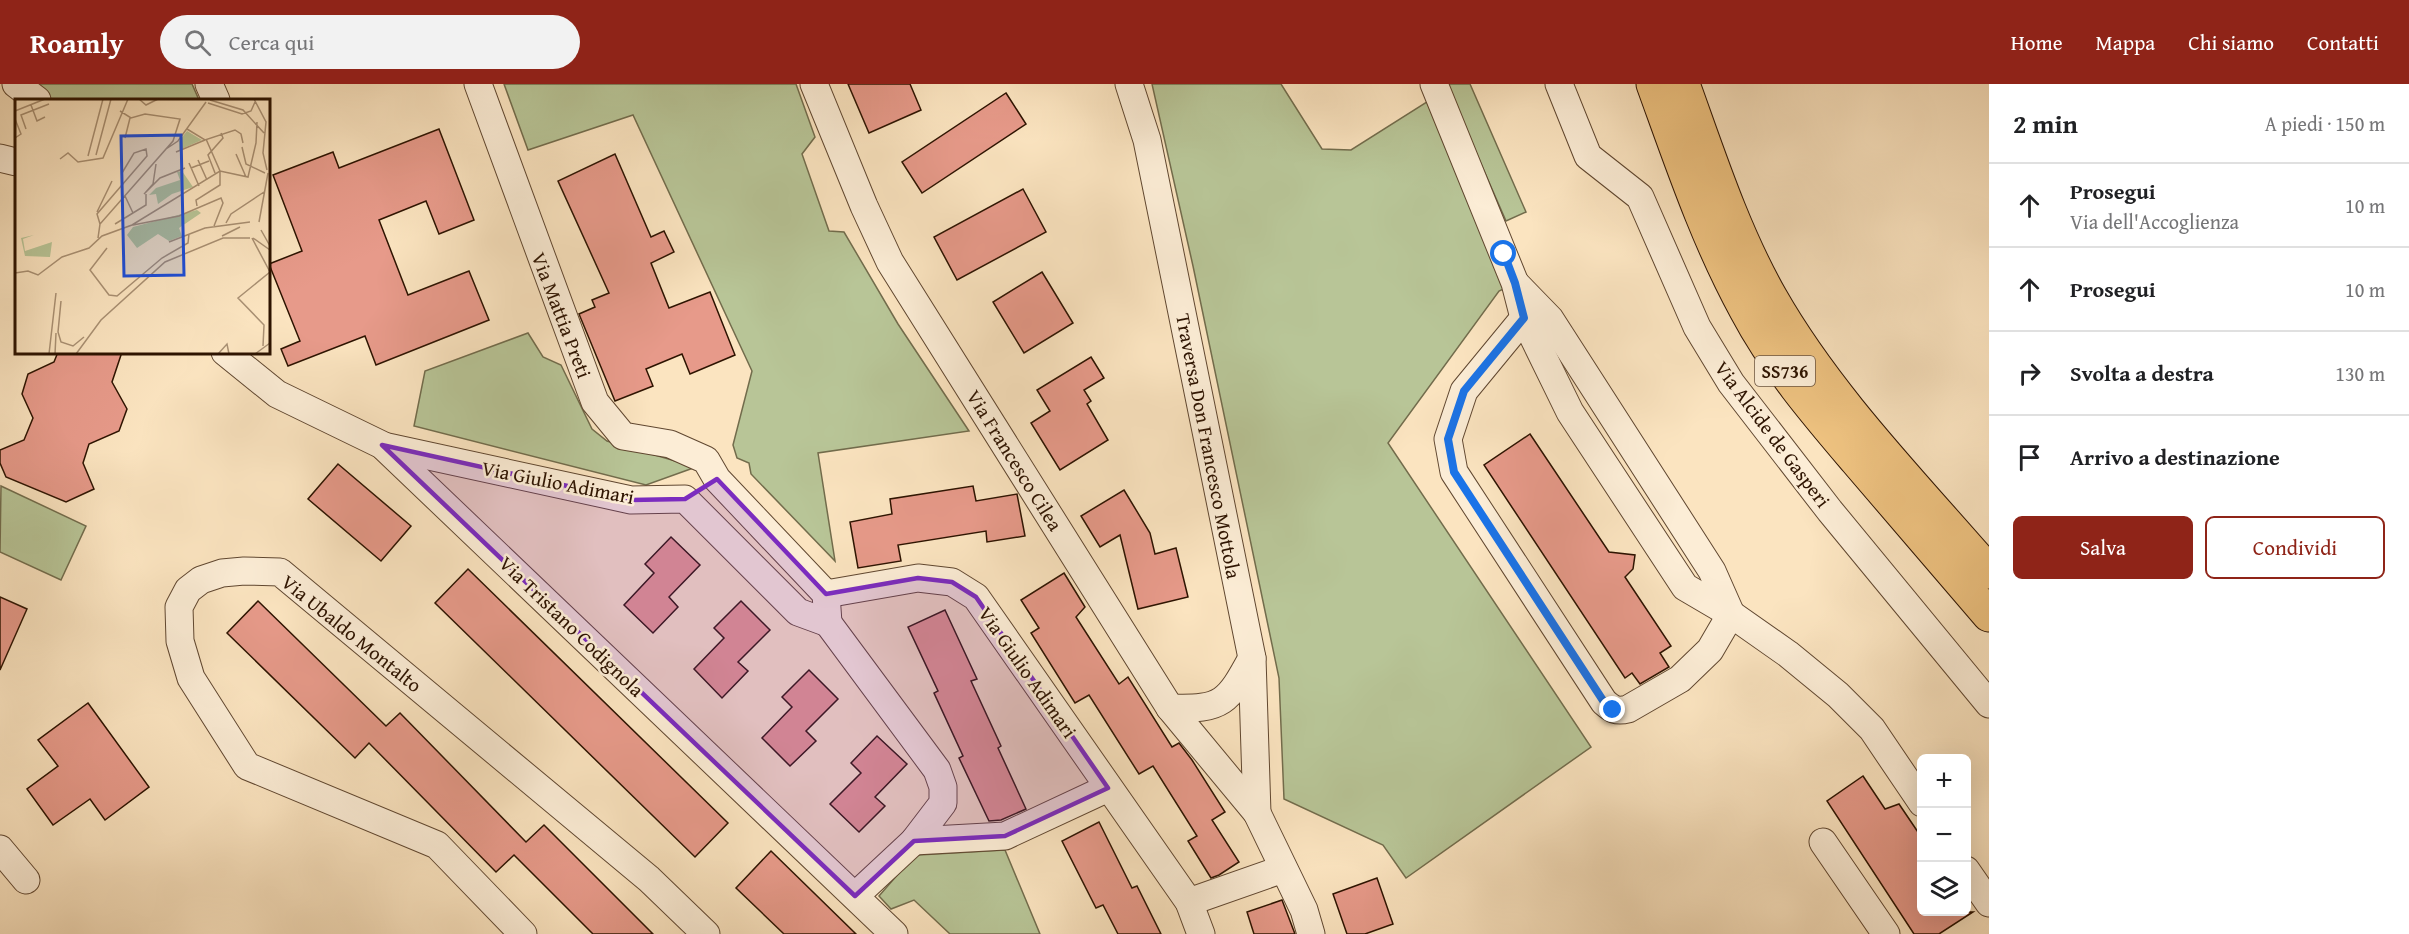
<!DOCTYPE html>
<html lang="it">
<head>
<meta charset="utf-8">
<style>
  body { margin:0; font-family:"Gentium Book Plus",serif; background:#f2f2f2; color:#202124 }
  .controls { position:absolute; right:18px; bottom:18px; display:grid; overflow:hidden; border-radius:9px; box-shadow:0 6px 24px #0002 }
  .controls button { width:54px; height:54px; display:grid; place-items:center; padding:0; border:0; border-bottom:2px solid #e0e0e0; background:#fff; color:#202124; font:30px sans-serif }
  .stop { position:absolute; width:18px; height:18px; margin:-14px; border:4px solid #1a73e8; border-radius:50%; background:#fff }
  .stop.end { background:#1a73e8; border-color:#fff; box-shadow:0 2px 6px #0008 }
  .list { margin:0; padding:0; list-style:none }
  h2 { display:flex; justify-content:space-between; align-items:center; height:78px; margin:0; padding:0 24px; font-size:26px }
  h2 small { font-size:20px; font-weight:400; color:#757577 }
  .list li { display:grid; grid-template-columns:39px 1fr auto; gap:18px; align-items:center; box-sizing:border-box; height:84px; padding:0 24px; border-top:2px solid #e0e0e0 }
  .list b { display:block; font-size:22px; white-space:nowrap }
  .list p { margin:0; font-size:20px; white-space:nowrap; color:#757577 }
  .list em { font-size:20px; font-style:normal; color:#757577 }
  .actions { display:flex; gap:12px; padding:18px 24px }
  .actions a { flex:1; padding:14px 0; border:2px solid #8f2418; border-radius:9px; text-align:center; font-size:21px; color:#8f2418 }
  .actions .main { background:#8f2418; color:#fff }
  .icon { flex:none; width:33px; height:33px; fill:none; stroke:currentColor; stroke-width:2; stroke-linecap:round; stroke-linejoin:round }
  .map { position:relative; flex:none; width:1989px; height:850px; overflow:hidden }
  header { display:flex; align-items:center; gap:36px; box-sizing:border-box; height:84px; padding:0 30px; background:#8f2418; color:#fff }
  header strong { font-size:28px }
  nav { display:flex; gap:33px; margin-inline-start:auto; font-size:21px }
  .search { width:420px; height:54px; background:#f2f2f2; display:flex; align-items:center; gap:15px; box-sizing:border-box; padding:0 21px; border-radius:33px; color:#757577; font-size:22px }
  main { display:flex }
  aside { flex:1; background:#fff }
  .map>svg:first-child { display:block }
  .green { fill:#b8c597; stroke:#726c4c; stroke-width:1.5 }
  .building { fill:#e79a8a; stroke:#2d1300; stroke-width:1.5 }
  .lines { fill:none; stroke-linecap:round; stroke-linejoin:round }
  .minor-casing { stroke:#604730; stroke-width:29 }
  .highway-casing { stroke:#2d1300; stroke-width:35 }
  .minor { stroke:#fcedd6; stroke-width:27 }
  .highway { stroke:#eec280; stroke-width:33 }
  .route { stroke:#1a73e8; stroke-width:8 }
  .marked { fill:#7b2cbf; fill-opacity:0.2; stroke:#7b2cbf; stroke-width:4.5; stroke-linejoin:round }
  .labels { text-anchor:middle; dominant-baseline:central; stroke-width:5; stroke-linejoin:round; paint-order:stroke }
  .shield { fill:#fcedd6; stroke:#6b5440; stroke-width:1.5 }
  .shield-label { font-size:18px; font-weight:bold; fill:#2d1300 }
  .street-label { font-size:20px; fill:#2d1300; stroke:#fcedd6 }
  .inset-road { fill:none; stroke:#a99073; stroke-width:1.5 }
  .view { fill:#1d4ed8; fill-opacity:0.15; stroke:#1d4ed8; stroke-width:3 }
  .inset-edge { fill:none; stroke:#2d1300; stroke-width:3 }
</style>
</head>
<body>
<header>
<strong>Roamly</strong>
<div class="search"><svg class="icon" aria-label="search" viewBox="0 0 24 24"><circle cx="10" cy="10" r="6"/><path d="M15 15l6 6"/></svg>Cerca qui</div>
<nav><a>Home</a><a>Mappa</a><a>Chi siamo</a><a>Contatti</a></nav>
</header>
<main>
<div class="map">
<svg width="1989" height="850" viewBox="0 0 1989 850">
  <rect width="100%" height="100%" fill="#fbe4c0"/>
  <filter id="stains"><feTurbulence type="fractalNoise" baseFrequency=".00333" numOctaves="4"/><feColorMatrix values="0 0 0 0 .2 0 0 0 0 .09 0 0 0 0 .02 0 0 0 .5 -.17"/></filter>
  <radialGradient id="worn" r=".72"><stop offset=".6" stop-color="#630" stop-opacity="0"/><stop offset="1" stop-color="#630" stop-opacity=".3"/></radialGradient>
  <g class="green">
    <path d="M31 0H192L199 16H51Z"/>
    <path d="M504 0H796L815 53 802 70 829 147 844 148 898 240 969 347 818 369 835 477 751 390 749 379 737 374 733 361 752 287 633 31 528 66Z"/>
    <path d="M1152 0H1281L1322 65 1351 66 1433 14 1512 201 1499 207 1388 359 1591 663 1406 794 1383 761 1284 715 1279 594 1193 182Z"/>
    <path d="M1446 0H1470L1526 128 1506 137Z"/>
    <path d="M528 249 543 273 561 281 592 345 607 357 696 383 646 401 414 342 425 287Z"/>
    <path d="M1 402 86 442 61 496 0 468Z"/>
    <path d="M1005 766 1040 850H950L914 816 891 825 879 812 912 774 918 771Z"/>
  </g>
  <g class="building">
    <path d="M848 0H910L921 26 869 49Z"/>
    <path d="M1006 9 1026 40 922 109 902 78Z"/>
    <path d="M439 45 474 136 439 150 426 117 379 136 408 211 469 187 489 236 376 281 365 252 288 282 281 265 300 257 269 180 302 167 273 91 333 68 339 84Z"/>
    <path d="M615 70 651 153 664 147 674 168 651 179 669 224 710 208 735 271 690 290 682 270 646 285 653 302 615 317 579 230 595 223 592 216 609 209 558 97Z"/>
    <path d="M1023 105 1046 148 957 196 934 153Z"/>
    <path d="M1042 188 1073 239 1024 269 993 218Z"/>
    <path d="M58 268H122L112 298 127 325 119 347 89 360 83 379 94 405 66 418 6 393 0 379V366L24 356 33 334 22 310 28 290 54 278Z"/>
    <path d="M1091 273 1104 294 1084 306 1091 317 1087 320 1108 356 1060 386 1031 339 1050 327 1037 306Z"/>
    <path d="M1530 350 1609 468 1635 471 1633 485 1625 493 1671 562 1660 569 1669 583 1640 600 1632 589 1625 594 1484 381Z"/>
    <path d="M338 380 411 442 381 477 308 415Z"/>
    <path d="M973 402 976 417 1017 410 1025 452 987 458 986 447 898 461 901 477 858 484 850 438 892 430 890 415Z"/>
    <path d="M1124 406 1150 449 1155 470 1176 464 1188 513 1138 525 1120 451 1100 463 1081 432Z"/>
    <path d="M671 453 700 481 669 513 678 523 653 549 624 521 654 489 645 480Z"/>
    <path d="M468 485 728 739 695 773 435 519Z"/>
    <path d="M1064 489 1085 523 1076 533 1119 600 1128 593 1172 663 1179 659 1192 676 1225 728 1212 736 1239 778 1219 791 1211 794 1188 757 1197 752 1153 682 1139 690 1089 611 1075 619 1031 549 1039 544 1021 516Z"/>
    <path d="M0 513 27 525 0 586Z"/>
    <path d="M258 517 386 642 400 629 526 758 544 741 653 850H593L514 771 496 788 369 659 355 674 227 549Z"/>
    <path d="M741 517 770 546 738 578 748 587 722 614 694 585 724 554 714 544Z"/>
    <path d="M945 526 977 595 971 597 1001 662 998 664 1026 725 1001 736 989 737 959 674 963 672 934 609 938 607 908 543Z"/>
    <path d="M809 586 838 615 806 647 816 657 790 682 762 654 792 623 782 613Z"/>
    <path d="M88 619 149 703 105 736 90 715 53 741 27 705 58 682 38 656Z"/>
    <path d="M877 652 907 680 875 713 885 722 859 748 830 720 861 689 851 679Z"/>
    <path d="M1863 692 1885 725 1899 720 1922 754V828H1973L1939 850H1914L1827 717Z"/>
    <path d="M1099 738 1132 804 1137 802 1161 850H1118L1103 821 1096 824 1062 757Z"/>
    <path d="M771 767 856 850H784L736 804Z"/>
    <path d="M1377 794 1393 840 1365 850H1347L1333 810Z"/>
    <path d="M1282 816 1295 850H1254L1247 828Z"/>
  </g>
  <g class="lines">
    <defs>
      <g id="minor">
        <path d="M16 0 37 16"/>
        <path d="M209 0 216 16"/>
        <path d="M478 0 595 318 623 352 670 360 706 376 717 395 826 510 828 539"/>
        <path d="M814 0 864 122 890 178 1170 624 1257 729 1304 826 1311 850"/>
        <path d="M1129 0 1147 56 1252 574 1257 729"/>
        <path d="M1434 0 1515 199 1524 234 1570 328 1685 503 1731 530 1788 570 1838 611 1872 645 1922 719"/>
        <path d="M1559 0 1588 72 1640 113 1697 243 1731 299 1830 427 1989 620"/>
        <path d="M0 74 16 78"/>
        <path d="M1516 200 1550 235 1712 487 1731 530"/>
        <path d="M1524 234 1464 307 1448 355 1454 388 1604 618C1612 625 1616 628 1628 625L1680 595 1710 566 1731 530"/>
        <path d="M225 268 277 310 382 361 894 850"/>
        <path d="M383 362 631 416 685 415 798 528 828 539"/>
        <path d="M826 510 918 494 952 498 976 513 1189 818 1201 850"/>
        <path d="M828 539 937 686 943 703V719L914 757 855 812"/>
        <path d="M1170 624C1223 626 1228 618 1252 574"/>
        <path d="M914 757 1005 752 1108 704"/>
        <path d="M1823 758 1886 850"/>
        <path d="M0 765 26 796"/>
        <path d="M1966 786 1989 819"/>
        <path d="M1189 818 1283 785"/>
        <path d="M523 850 437 761 247 682 191 594 180 557 179 523 188 506 201 496 222 489 244 487 280 488 649 795 706 850"/>
      </g>
      <g id="highway">
        <path d="M1653 0C1681 77 1707 155 1746 226 1775 281 1816 329 1856 376 1900 428 1945 479 1989 531"/>
        <path d="M1683 0C1709 72 1733 147 1771 214 1828 314 1914 401 1989 488"/>
      </g>
    </defs>
    <use href="#minor" class="minor-casing"/>
    <use href="#highway" class="highway-casing"/>
    <use href="#minor" class="minor"/>
    <use href="#highway" class="highway"/>
  </g>
  <g class="lines">
    <path class="route" d="M1504 170 1515 199 1524 234 1464 307 1448 355 1454 388 1604 618 1613 626"/>
  </g>
  <path class="marked" d="M382 361 631 416 685 415 717 395 826 510 918 494 952 498 976 513 1108 704 1005 752 914 757 855 812Z"/>
  <g class="labels">
    <rect class="shield" x="1755" y="272" width="60" height="30" rx="4.5"/>
    <g class="shield-label">
      <text x="1785" y="287">SS736</text>
    </g>
    <g class="street-label">
      <text transform="translate(562 231) rotate(69)">Via Mattia Preti</text>
      <text transform="translate(1773 350) rotate(53)">Via Alcide de Gasperi</text>
      <text transform="translate(1209 362) rotate(79)">Traversa Don Francesco Mottola</text>
      <text transform="translate(1015 376) rotate(58)">Via Francesco Cilea</text>
      <text transform="translate(558 398) rotate(11)">Via Giulio Adimari</text>
      <text transform="translate(572 542) rotate(44)">Via Tristano Codignola</text>
      <text transform="translate(352 549) rotate(39)">Via Ubaldo Montalto</text>
      <text transform="translate(1028 588) rotate(55)">Via Giulio Adimari</text>
    </g>
  </g>
  <g transform="translate(15 15)">
    <rect width="255" height="255" fill="#fbe4c0"/>
    <path d="M172 32 187 41 164 51V42ZM167 72 178 88 157 95 143 105 141 95 134 96 141 89 165 81 162 73ZM182 111 186 114 164 129 167 137 154 142 143 135 122 149 112 136 118 128ZM19 136 8 140 10 152 37 143 35 158 10 157 6 139Z" fill="#b8c597"/>
    <path class="inset-road" d="M124 0 131 6 143 0M239 0 251 23 248 54 252 71M195 1 228 11 249 34M193 4 227 15 236 12 240 3M16 6 22 22 30 18M0 12 30 0M0 20 6 35 0 39M11 30 6 16 34 5M172 30 190 41 220 31 226 35 228 44M110 39 115 19M227 48 231 65 250 74M151 50 163 42 191 3M161 53 190 41M221 55 231 78M81 56 96 0M73 57 88 0M45 60 53 54 63 63 88 59 113 0M183 61 192 81M174 64 184 87M176 69 194 62M200 74 193 56 208 39 206 34M130 94 138 85 141 65M129 95 145 79 170 69M110 97 118 114M182 107 181 101 205 86V72L191 40M82 113 97 82M244 123 253 74M211 124 216 115 249 93M85 125 82 115 132 57 131 50 119 54 107 74M100 125 131 106V95M118 126 164 117 206 99 208 104 199 127M246 131 255 147M207 137 225 128M83 139 85 125 158 42 165 20 130 15 116 19 105 12M237 139 255 173M238 139 255 151M154 143 190 129 235 123M92 149 75 171 94 196 102 197 147 159 173 144 174 135M0 174 13 172 23 176 47 158 74 149 87 137 117 126 205 72 233 78 241 44 242 23M46 202 43 233 46 243 58 247 69 238M248 247 249 226 223 199 255 173M34 255 41 194M40 255 41 234M61 255 86 221 150 163 208 139H235M203 255 212 245 214 255M240 255 255 244"/>
    <path class="view" d="M166 36 169 176 109 177 106 37Z"/>
    <rect width="255" height="255" class="inset-edge"/>
  </g>
  <rect width="100%" height="100%" filter="url(#stains)"/>
  <rect width="100%" height="100%" fill="url(#worn)"/>
</svg>
<div class="controls">
<button>+</button>
<button>−</button>
<button><svg class="icon" aria-label="layers" viewBox="0 0 24 24"><path d="M12 4l9 5-9 5-9-5zM3 14l9 5 9-5"/></svg></button>
</div>
<div class="stop" style="left:1504px;top:170px"></div>
<div class="stop end" style="left:1613px;top:626px"></div>
</div>
<aside>
<h2>2 min<small>A piedi · 150 m</small></h2>
<ul class="list">
<li><svg class="icon" aria-label="ahead" viewBox="0 0 24 24"><path d="M12 20V5M6 11l6-6 6 6"/></svg><div><b>Prosegui</b><p>Via dell'Accoglienza</p></div><em>10 m</em></li>
<li><svg class="icon" aria-label="ahead" viewBox="0 0 24 24"><path d="M12 20V5M6 11l6-6 6 6"/></svg><div><b>Prosegui</b></div><em>10 m</em></li>
<li><svg class="icon" aria-label="right" viewBox="0 0 24 24"><path d="M7 20v-9h11M14 6l5 5-5 5"/></svg><div><b>Svolta a destra</b></div><em>130 m</em></li>
<li><svg class="icon" aria-label="arrive" viewBox="0 0 24 24"><path d="M6 21V4h12l-3 4 3 4H6"/></svg><div><b>Arrivo a destinazione</b></div></li>
</ul>
<div class="actions"><a class="main">Salva</a><a>Condividi</a></div>
</aside>
</main>
</body>
</html>
